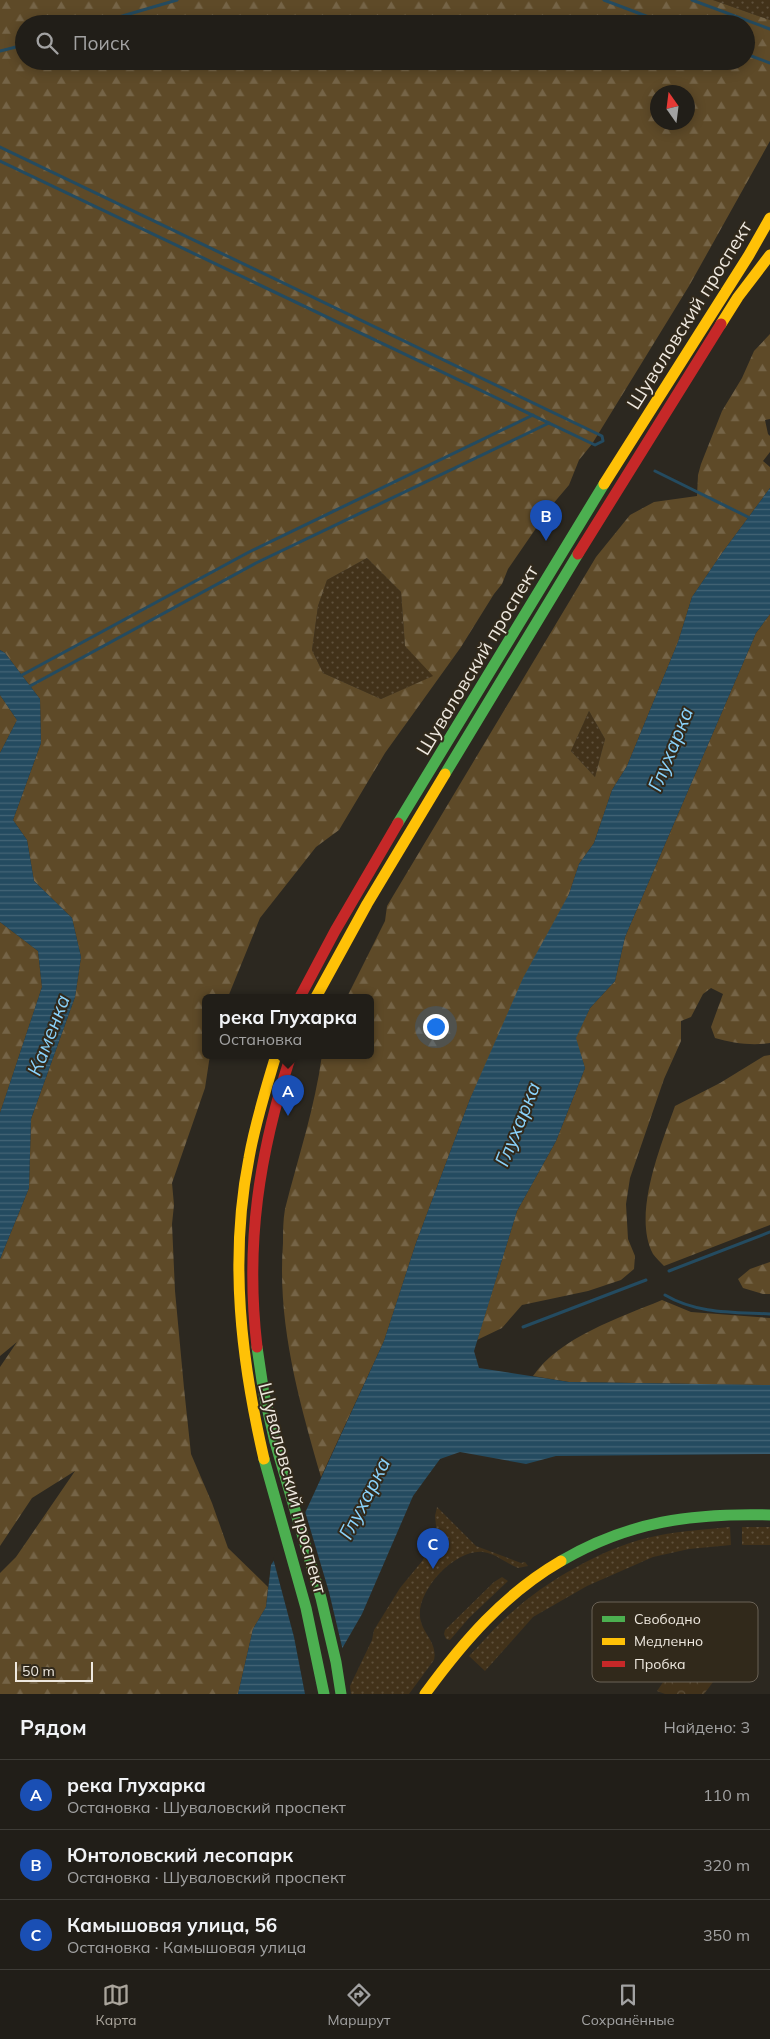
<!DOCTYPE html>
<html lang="ru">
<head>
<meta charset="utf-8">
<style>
  body { margin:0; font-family:Mulish,sans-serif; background:#292721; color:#f1f3f6 }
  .compass { position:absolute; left:650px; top:85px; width:45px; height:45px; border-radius:50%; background:#211e18; box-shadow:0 2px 12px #0003; rotate:346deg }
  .scale { position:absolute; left:15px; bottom:12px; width:78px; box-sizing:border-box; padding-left:5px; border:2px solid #eee8df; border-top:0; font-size:14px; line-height:18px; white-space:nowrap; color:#eee8df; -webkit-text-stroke:4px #31291b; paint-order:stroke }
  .you { position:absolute; left:435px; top:1026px; width:18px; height:18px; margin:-12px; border:4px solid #fff; border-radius:50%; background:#1a73e8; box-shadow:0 0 0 8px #1a73e833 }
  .badge { display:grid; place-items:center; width:32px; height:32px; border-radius:50%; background:#aaa59c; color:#fff; font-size:16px; font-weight:700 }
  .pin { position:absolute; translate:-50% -41px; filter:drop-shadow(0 1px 2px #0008) }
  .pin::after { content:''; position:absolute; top:26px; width:18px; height:15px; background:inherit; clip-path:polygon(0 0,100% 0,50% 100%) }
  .popup { position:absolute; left:202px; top:994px; width:172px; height:65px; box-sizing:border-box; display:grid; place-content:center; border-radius:8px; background:#211e18; filter:drop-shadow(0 1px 4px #0005); font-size:16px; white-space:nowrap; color:#a2a2a2 }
  .popup b { font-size:19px; color:#f1f3f6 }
  .popup::after { content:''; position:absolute; left:50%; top:100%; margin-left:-10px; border:10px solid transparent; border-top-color:#211e18 }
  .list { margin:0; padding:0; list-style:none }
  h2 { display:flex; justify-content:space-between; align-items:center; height:65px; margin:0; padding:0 20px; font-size:21px }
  h2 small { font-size:16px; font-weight:400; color:#a2a2a2 }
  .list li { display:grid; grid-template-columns:32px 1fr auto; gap:15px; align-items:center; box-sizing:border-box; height:70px; padding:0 20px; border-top:1px solid #3e3c37 }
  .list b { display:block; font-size:19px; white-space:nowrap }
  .list p { margin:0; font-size:16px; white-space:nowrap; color:#a2a2a2 }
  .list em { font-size:16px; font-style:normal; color:#a2a2a2 }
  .icon { flex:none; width:28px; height:28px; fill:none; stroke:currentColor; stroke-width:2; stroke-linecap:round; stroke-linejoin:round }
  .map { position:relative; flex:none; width:770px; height:1694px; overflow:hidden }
  .search { position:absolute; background:#211e18; box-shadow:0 2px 12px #0003; left:15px; right:15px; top:15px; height:55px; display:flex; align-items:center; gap:12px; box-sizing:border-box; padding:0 18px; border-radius:28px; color:#a2a2a2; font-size:19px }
  .sheet { height:275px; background:#211e18 }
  nav { display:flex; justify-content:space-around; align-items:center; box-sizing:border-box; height:70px; border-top:1px solid #3e3c37; background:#211e18; font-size:14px; color:#a2a2a2 }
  nav a { display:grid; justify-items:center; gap:2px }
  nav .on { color:#aaa59c }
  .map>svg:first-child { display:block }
  .grass { fill:url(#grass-dots) }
  .forest { fill:url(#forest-firs); fill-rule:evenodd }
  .park { fill:url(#park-crowns) }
  .water { fill:url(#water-rules) }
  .pier { fill:#2c2820 }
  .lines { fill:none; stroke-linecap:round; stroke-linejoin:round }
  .stream { stroke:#244b60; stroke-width:3 }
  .fast { stroke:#4caf50; stroke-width:11 }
  .slow { stroke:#ffc107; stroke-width:11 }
  .jam { stroke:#c62828; stroke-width:11 }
  .labels { text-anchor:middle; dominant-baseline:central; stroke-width:4; stroke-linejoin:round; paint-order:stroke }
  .street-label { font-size:19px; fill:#eee8df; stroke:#31291b }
  .water-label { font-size:20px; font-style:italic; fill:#8ad2fb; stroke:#31291b }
  .key { fill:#31291b; stroke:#6a6256; stroke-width:1 }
  .key-label { font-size:14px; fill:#eee8df }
</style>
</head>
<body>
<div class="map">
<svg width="770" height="1694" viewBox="0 0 770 1694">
  <defs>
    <pattern id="grass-dots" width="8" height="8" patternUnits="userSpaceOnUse" patternTransform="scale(1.25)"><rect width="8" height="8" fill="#42321a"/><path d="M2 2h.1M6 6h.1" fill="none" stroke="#5e503b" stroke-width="1.8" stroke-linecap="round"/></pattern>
    <pattern id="forest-firs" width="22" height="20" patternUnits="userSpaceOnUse" patternTransform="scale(1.25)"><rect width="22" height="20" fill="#5e4a28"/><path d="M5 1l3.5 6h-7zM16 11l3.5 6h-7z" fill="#756447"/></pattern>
    <pattern id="park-crowns" width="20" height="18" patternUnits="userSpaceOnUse" patternTransform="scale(1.25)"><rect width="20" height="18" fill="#42321a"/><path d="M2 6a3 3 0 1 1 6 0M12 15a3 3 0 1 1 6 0" fill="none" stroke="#5e503b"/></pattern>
    <pattern id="water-rules" width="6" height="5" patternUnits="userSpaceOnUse" patternTransform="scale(1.25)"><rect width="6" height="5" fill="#244b60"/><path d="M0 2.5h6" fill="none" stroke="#446576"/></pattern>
  </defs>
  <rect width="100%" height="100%" fill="#2c2820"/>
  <g class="grass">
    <path d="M713 0H770V20Z"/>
    <path d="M367 558 401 592 405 646 434 676 381 699 323 673 312 650 318 606 327 580Z"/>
    <path d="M589 711 605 739 595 777 571 751Z"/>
    <path d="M437 1507 476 1546 521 1563 525 1562 528 1566 518 1568C505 1563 497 1554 483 1552 455 1549 417 1590 420 1617 422 1634 438 1642 434 1660L409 1694H351L350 1686 372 1640 374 1630 400 1588 423 1560 429 1543 437 1535 435 1516Z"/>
    <path d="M730 1527 731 1545 689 1549 653 1557 587 1586 533 1617 485 1671 469 1656C483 1642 496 1626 511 1613 546 1581 602 1549 647 1538 674 1531 702 1530 730 1527Z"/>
    <rect x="742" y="1527" width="28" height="18"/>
    <path d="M502 1577 508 1581 469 1618 450 1640 446 1639 444 1634 445 1630 494 1582Z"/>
  </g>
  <g class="forest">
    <path d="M0 0H713L770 20V141L689 286 592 444 579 460 569 485 552 505 508 569 502 584 494 594 461 647 385 753 339 830 316 847 260 918 228 997H206V1055H210L205 1088 172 1183 174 1205 172 1224 175 1291 184 1388 191 1454 212 1503 228 1548 268 1587 266 1607 253 1629 238 1694H0V1573L16 1557 75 1471 32 1498 0 1546V1367L17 1342 0 1356V1259L29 1188 31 1119 75 997 81 957 72 918 34 881 27 840 13 820 41 743 40 699 5 653 0 650ZM596 17 604 24H746V61H24V24H572L574 20ZM658 92H688V122H658ZM367 558 401 592 405 646 433 676 381 699 323 673 312 650 318 606 327 580Z"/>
    <path d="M770 334V419L765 420 768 434 770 436V452L763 461 770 467V488L722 553 692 597 678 642 627 766 612 790 594 843 579 864 569 894 470 1099 416 1243 384 1341 321 1477C299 1401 277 1324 283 1243 283 1232 283 1220 285 1209 298 1158 315 1107 322 1055H370V997H347L385 921 387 906 596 557 630 515 654 502 697 496 698 475 701 464 722 411 742 378 754 351ZM589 711 605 739 595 777 571 751Z"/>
    <path d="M770 614V1043C752 1046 732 1043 715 1038L711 1027 723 994 711 988 703 994 691 1017 681 1021V1041L664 1079 630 1178 626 1204 628 1239 635 1256 634 1269 621 1280 588 1291 522 1305 502 1328 477 1340 517 1211 556 1141 585 1068 575 1038 590 1008 615 981 625 937 756 633Z"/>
    <path d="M0 695 17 720 0 753Z"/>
    <path d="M0 922 38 951 42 987 0 1113Z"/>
    <path d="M770 1055V1225L664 1266C660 1262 656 1258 653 1254 632 1215 661 1145 675 1106L720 1083 764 1056Z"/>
    <path d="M770 1262V1294H763L743 1288 738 1279 750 1269Z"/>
    <path d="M662 1300 691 1312 770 1318V1385L569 1382 533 1376C560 1337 619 1318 662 1300Z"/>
  </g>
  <g class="park">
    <path d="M699 1608 704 1632 673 1639 668 1615Z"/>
    <path d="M732 1657 704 1694H665L657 1691 670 1672Z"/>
  </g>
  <g class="water">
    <path d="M770 488V614L756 633 625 937 615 981 590 1008 576 1038 585 1068 556 1141 517 1211 474 1351 479 1368 569 1382 770 1385V1454L556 1456 526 1464 460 1452 440 1459 413 1496 362 1614 336 1659 325 1665 310 1694H238L253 1629 266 1607 271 1565 305 1513 384 1341 416 1243 470 1099 523 978 569 894 579 864 594 843 612 790 627 766 678 642 692 597 722 553Z"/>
    <path d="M0 650 5 653 40 699 41 743 13 820 27 840 34 881 72 918 81 957 75 997 31 1119 29 1188 0 1259V1113L42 987 38 951 0 922V753L17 720 0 695Z"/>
  </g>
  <path class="pier" d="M304 1508 329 1592 343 1651 338 1661 326 1667 318 1677 312 1694H305L294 1637 273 1558Z"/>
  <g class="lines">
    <g class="stream">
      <path d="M604 0 667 24"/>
      <path d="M692 0 770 29"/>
      <path d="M95 24 177 0"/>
      <path d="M0 51 24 45"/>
      <path d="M746 54 770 63"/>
      <path d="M0 147 602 436 603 441 595 445 0 161"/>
      <path d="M655 471 748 517"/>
      <path d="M22 675 249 552 533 415"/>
      <path d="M30 686 256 563 549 423"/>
      <path d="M669 1271 770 1232"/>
      <path d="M665 1295C697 1314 734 1312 770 1314"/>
      <path d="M523 1327 646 1280"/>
    </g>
    <g class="fast">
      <path d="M445 774 578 554"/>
      <path d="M398 823 604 484"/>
      <path d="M257 1347 264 1394 275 1442 321 1598 336 1662 341 1694"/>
      <path d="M264 1459 306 1608 324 1694"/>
      <path d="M561 1561C629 1521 693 1513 770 1515"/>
    </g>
    <g class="slow">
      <path d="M721 324 738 297 770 255"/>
      <path d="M604 484 749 255 770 218"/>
      <path d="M316 997 367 904 445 774"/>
      <path d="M264 1459C241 1360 229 1259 249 1158 255 1123 266 1089 276 1055"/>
      <path d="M425 1694C463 1642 504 1594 561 1561"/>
    </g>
    <g class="jam">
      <path d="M578 554 721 324"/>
      <path d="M300 997 335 931 398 823"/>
      <path d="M257 1347C245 1244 259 1153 291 1055"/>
    </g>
  </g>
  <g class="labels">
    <g class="street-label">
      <text transform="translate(689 315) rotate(-58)">Шуваловский проспект</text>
      <text transform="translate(477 660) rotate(-59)">Шуваловский проспект</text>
      <text transform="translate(293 1488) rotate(75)">Шуваловский проспект</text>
    </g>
    <g class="water-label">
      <text transform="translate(670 749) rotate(-68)">Глухарка</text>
      <text transform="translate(48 1035) rotate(-69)">Каменка</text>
      <text transform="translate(517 1124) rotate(-68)">Глухарка</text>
      <text transform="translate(364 1498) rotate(-63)">Глухарка</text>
    </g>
  </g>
  <rect x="592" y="1602" width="166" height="80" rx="8" class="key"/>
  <rect x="602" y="1616" width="23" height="6" fill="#4caf50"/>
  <rect x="602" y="1638" width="23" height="7" fill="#ffc107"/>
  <rect x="602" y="1661" width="23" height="6" fill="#c62828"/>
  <g class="key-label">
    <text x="634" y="1624">Свободно</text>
    <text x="634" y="1646">Медленно</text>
    <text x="634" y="1669">Пробка</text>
  </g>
</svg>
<svg class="compass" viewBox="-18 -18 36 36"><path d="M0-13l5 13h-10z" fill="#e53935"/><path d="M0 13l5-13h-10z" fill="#a2a2a2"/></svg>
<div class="scale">50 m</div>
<div class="you"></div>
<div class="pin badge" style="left:288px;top:1116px;background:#1a4fb4">A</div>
<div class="popup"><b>река Глухарка</b>Остановка</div>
<div class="pin badge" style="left:546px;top:541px;background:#1a4fb4">B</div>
<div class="pin badge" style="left:433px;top:1569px;background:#1a4fb4">C</div>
<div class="search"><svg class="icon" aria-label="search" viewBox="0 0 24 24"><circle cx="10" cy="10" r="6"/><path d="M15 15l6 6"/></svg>Поиск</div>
</div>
<section class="sheet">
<h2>Рядом<small>Найдено: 3</small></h2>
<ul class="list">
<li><span class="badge" style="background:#1a4fb4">A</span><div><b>река Глухарка</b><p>Остановка · Шуваловский проспект</p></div><em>110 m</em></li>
<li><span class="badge" style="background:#1a4fb4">B</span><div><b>Юнтоловский лесопарк</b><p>Остановка · Шуваловский проспект</p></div><em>320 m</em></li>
<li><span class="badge" style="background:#1a4fb4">C</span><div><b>Камышовая улица, 56</b><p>Остановка · Камышовая улица</p></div><em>350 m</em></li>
</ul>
</section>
<nav>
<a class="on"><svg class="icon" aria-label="map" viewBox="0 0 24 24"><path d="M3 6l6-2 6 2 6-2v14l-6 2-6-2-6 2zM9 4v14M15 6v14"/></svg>Карта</a>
<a><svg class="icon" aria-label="directions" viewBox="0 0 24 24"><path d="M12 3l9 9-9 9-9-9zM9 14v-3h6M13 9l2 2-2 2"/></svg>Маршрут</a>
<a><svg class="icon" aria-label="saved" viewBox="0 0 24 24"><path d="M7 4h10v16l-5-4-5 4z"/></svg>Сохранённые</a>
</nav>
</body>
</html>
